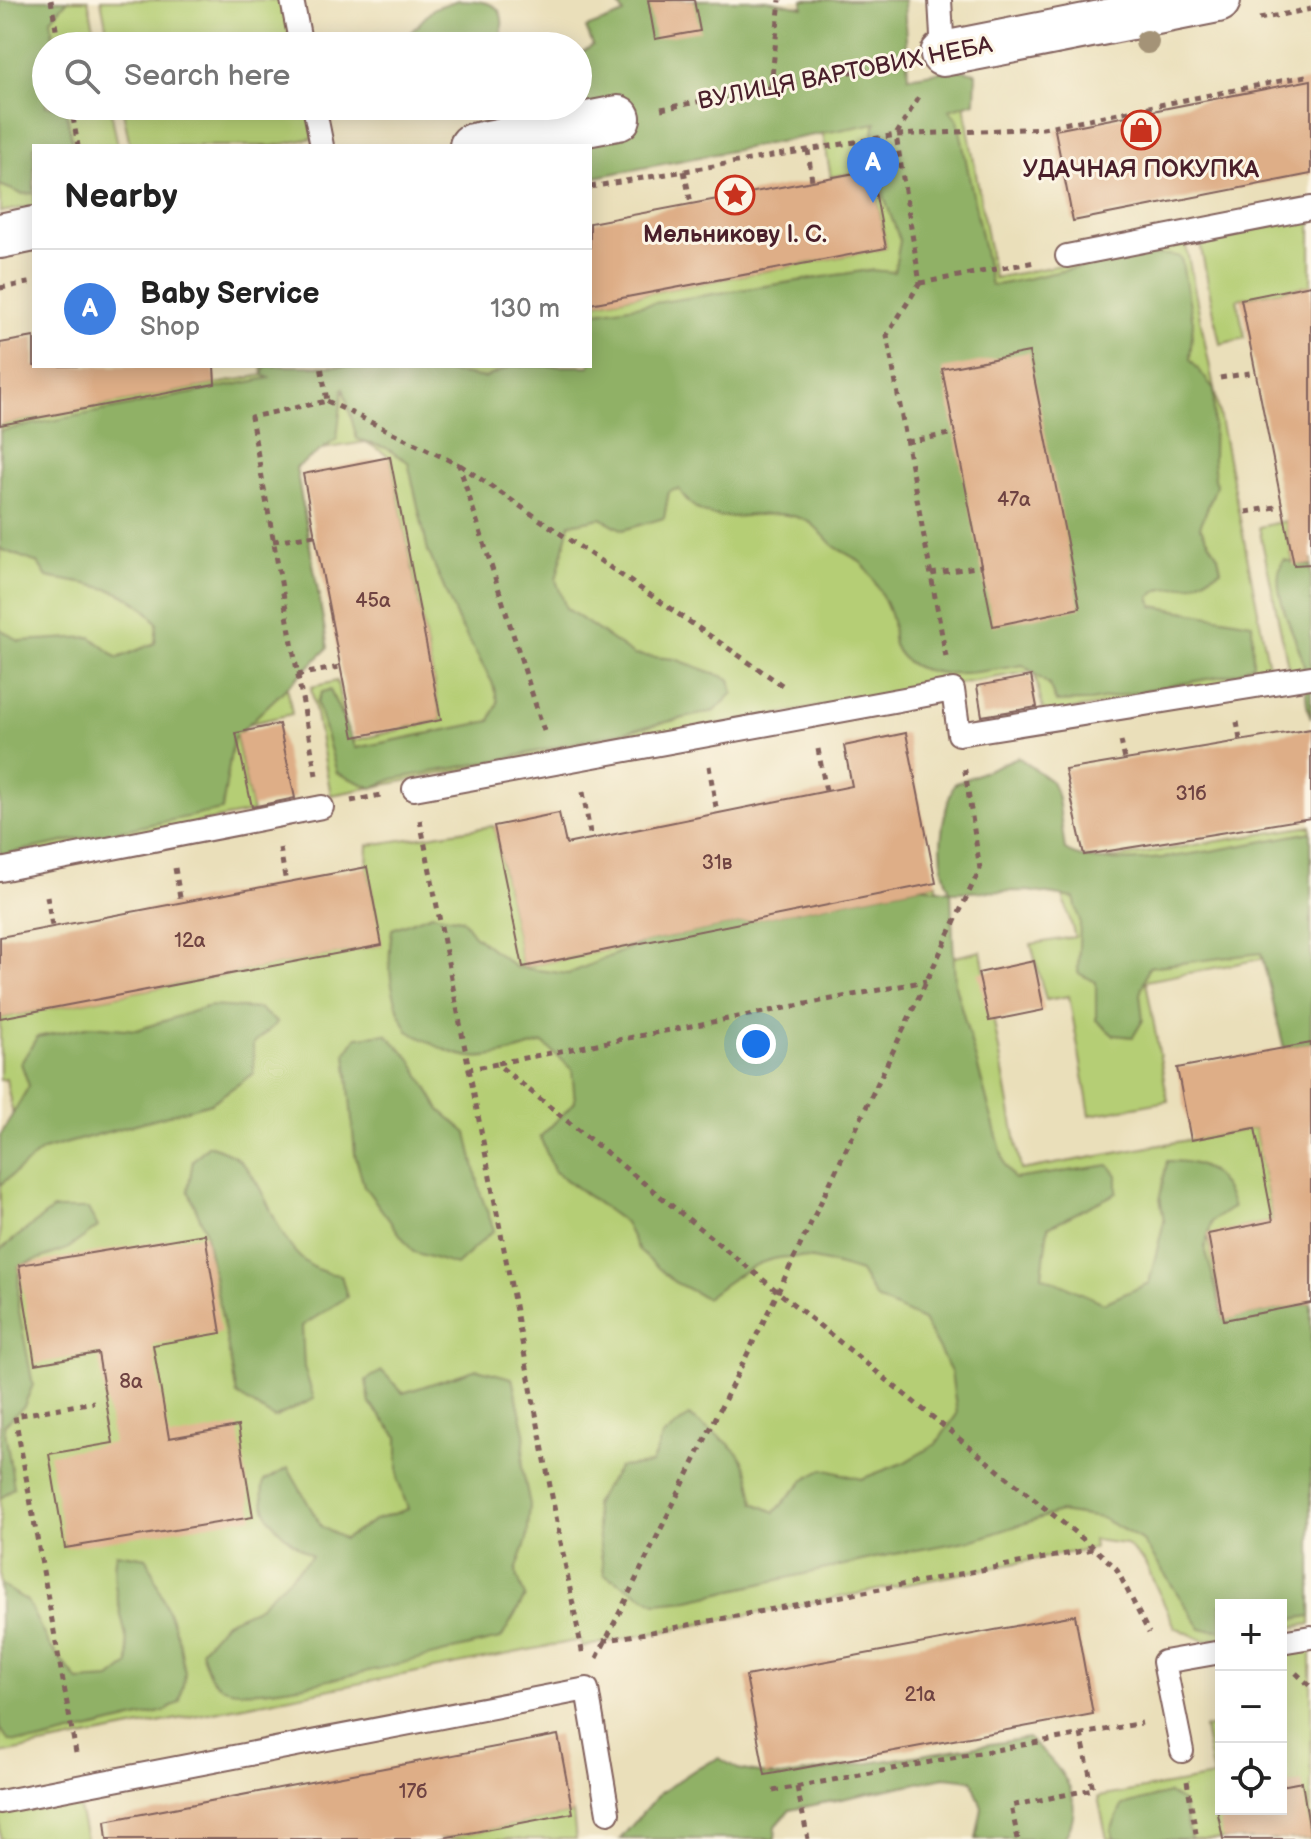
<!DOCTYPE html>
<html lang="en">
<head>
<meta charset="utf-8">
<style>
  body { margin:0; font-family:"Balsamiq Sans",sans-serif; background:#f6f6f6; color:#222 }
  .controls { position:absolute; right:24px; bottom:24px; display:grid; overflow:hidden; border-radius:0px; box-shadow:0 4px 20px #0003 }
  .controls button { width:72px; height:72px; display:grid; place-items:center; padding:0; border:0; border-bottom:2px solid #e0e0e0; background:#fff; color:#222; font:40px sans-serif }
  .you { position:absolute; left:756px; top:1044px; width:28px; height:28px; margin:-20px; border:6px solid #fff; border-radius:50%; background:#1a73e8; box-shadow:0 0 0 12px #1a73e833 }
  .badge { display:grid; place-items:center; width:52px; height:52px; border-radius:50%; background:#c8321e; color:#fff; font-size:26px; font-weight:700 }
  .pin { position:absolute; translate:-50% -66px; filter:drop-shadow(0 2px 4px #0008) }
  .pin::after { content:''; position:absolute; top:42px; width:28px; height:24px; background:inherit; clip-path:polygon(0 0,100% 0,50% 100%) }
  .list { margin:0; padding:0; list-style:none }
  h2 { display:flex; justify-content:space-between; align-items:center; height:104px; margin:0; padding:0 32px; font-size:34px }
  h2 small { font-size:26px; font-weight:400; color:#767676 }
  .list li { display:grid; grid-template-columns:52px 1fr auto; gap:24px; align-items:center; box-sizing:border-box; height:120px; padding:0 32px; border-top:2px solid #e0e0e0 }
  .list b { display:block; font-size:30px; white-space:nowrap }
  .list p { margin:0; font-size:26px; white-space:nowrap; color:#767676 }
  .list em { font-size:26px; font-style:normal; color:#767676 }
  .icon { flex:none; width:44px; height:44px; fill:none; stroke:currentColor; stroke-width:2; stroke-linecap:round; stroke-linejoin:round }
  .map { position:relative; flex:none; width:1311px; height:1839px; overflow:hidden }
  .search { position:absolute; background:#fff; box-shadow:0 4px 20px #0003; left:32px; top:32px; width:560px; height:88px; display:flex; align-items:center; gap:20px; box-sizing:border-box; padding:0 28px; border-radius:44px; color:#767676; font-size:30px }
  .panel { position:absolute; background:#fff; box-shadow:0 4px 20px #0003; left:32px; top:144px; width:560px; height:224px; border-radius:0px }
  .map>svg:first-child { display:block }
  .green { fill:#b5ce74; stroke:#807650; stroke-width:2 }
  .forest { fill:#90b166; stroke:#6d6848; stroke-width:2 }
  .building { fill:#deae87 }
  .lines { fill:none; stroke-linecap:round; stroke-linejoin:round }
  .service-casing { stroke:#82625d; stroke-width:26 }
  .minor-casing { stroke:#82625d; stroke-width:48 }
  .path { stroke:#82625d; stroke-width:5; stroke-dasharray:6 6; stroke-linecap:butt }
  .service { stroke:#fff; stroke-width:22 }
  .minor { stroke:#fff; stroke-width:44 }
  .tree { fill:#a49377 }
  .labels { text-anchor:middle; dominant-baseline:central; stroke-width:6; stroke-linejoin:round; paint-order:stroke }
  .number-label { font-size:20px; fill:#6f4342 }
  .street-label { font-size:24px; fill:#4a1f2b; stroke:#fcf5e5 }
  .poi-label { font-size:24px; font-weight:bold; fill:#4a1f2b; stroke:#fcf5e5 }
</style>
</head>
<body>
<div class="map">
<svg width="1311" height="1839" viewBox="0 0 1311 1839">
  <rect width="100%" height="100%" fill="#fcf5e5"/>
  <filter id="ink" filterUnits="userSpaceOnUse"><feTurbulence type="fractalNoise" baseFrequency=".0125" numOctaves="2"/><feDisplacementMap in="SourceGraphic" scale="16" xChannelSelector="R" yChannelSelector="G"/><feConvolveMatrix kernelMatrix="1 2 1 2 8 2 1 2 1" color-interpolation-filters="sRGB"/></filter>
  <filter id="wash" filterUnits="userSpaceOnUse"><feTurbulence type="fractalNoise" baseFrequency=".006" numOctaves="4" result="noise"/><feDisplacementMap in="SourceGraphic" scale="32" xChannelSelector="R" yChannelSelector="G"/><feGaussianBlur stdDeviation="1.8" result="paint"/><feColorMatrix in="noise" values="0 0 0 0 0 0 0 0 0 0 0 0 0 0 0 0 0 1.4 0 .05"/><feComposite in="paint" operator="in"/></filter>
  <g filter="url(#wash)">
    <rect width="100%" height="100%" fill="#eadfba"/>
    <g class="green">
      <path d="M0 0H88L98 46H46V106H110L118 146H34V206L0 212Z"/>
      <path d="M101 0H290L300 46H110Z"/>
      <path d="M962 92 994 278 1185 241 1271 677 1044 714 1034 671 562 751 331 795 311 687 337 681 348 742 441 720 390 457 366 442 248 461 292 714 234 727 253 812 0 860V425L263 375 262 366H590V304L886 248 871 170 831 177 821 124Z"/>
      <path d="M122 106H312L318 137 273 146H130Z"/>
      <path d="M1311 217V285L1237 299 1245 338 1220 344 1199 238Z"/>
      <path d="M1285 521 1293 562 1311 559V667L1289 671 1259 527Z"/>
      <path d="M494 826 523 967 936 883 955 957 981 951 1021 1170 1255 1128 1273 1221 1208 1235 1224 1319 1311 1303V1624L1281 1629V1605H1221V1638L1204 1641 1175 1627 1144 1561 1125 1544 1093 1540 1094 1548 582 1647 580 1640 0 1754V1136L16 1132 6 1079 0 1080V1018L381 945 367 867 368 845Z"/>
      <path d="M1311 826V1043L1266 958 1146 981 1168 1101 1090 1115 1069 996 1046 1000 1031 944 1075 937 1055 868Z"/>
      <path d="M1311 1647V1839H1107L1098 1797 1213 1777 1204 1728 1221 1725V1809H1281V1652Z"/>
      <path d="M77 1800 86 1839H0V1812Z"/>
      <path d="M573 1813 576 1839H438Z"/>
    </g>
    <g class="forest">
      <path d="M0 0H68L51 19 54 46H46V106H65L73 146H34V193L22 194 0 185Z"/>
      <path d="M458 0C491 0 513 5 497 45L409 46 407 36 434 8Z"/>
      <path d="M616 0H767L803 7V0H904L908 77 956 69 976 73 975 102 949 110 958 120 991 286C1025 281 1160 244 1181 258L1193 322 1190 359 1214 389 1213 460 1216 486 1200 527 1218 556 1221 570 1193 585 1159 590 1150 597 1153 606 1252 623 1253 664 1238 673 1091 701 1056 702 1049 685 1023 665C986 671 912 688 894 645 892 638 893 629 892 621 888 605 874 579 864 566 857 557 843 553 834 546 825 539 817 525 807 521 762 499 710 542 679 489L669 491 664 518 623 530 601 518 570 524 556 580 566 608 634 655 675 659 730 679 733 693 715 711 499 760 393 779 372 788 337 773 317 702 322 692 330 690 356 748 490 721 498 702 492 682 459 623 428 551 408 462 386 448 357 439 343 387 337 439 296 468 328 648 233 739 222 810 0 855V629L19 641 91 637 118 658 155 643 157 623C130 585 90 586 47 577L38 563 0 549V431L269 378 263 375 266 366H412L485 378 512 366H590V313L869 270 894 272 900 241 884 197 873 132 876 123 590 178V146H464L466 134C511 104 525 106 578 106V55L593 45 586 28 624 14Z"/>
      <path d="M1284 560 1311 566V718C1303 701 1308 680 1303 662 1297 637 1266 585 1284 560Z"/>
      <path d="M1018 757 1051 781 1058 798 1065 850C1109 878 1256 842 1311 832V1043L1284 1048 1261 953 1149 967 1140 994 1143 1020 1133 1037 1113 1035 1096 1020V982L1078 973 1080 921 1074 898 1028 891 951 892 955 985 1005 1165 1014 1179 1109 1165 1117 1175V1193L1048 1227 1042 1276 1104 1303 1149 1283 1164 1221 1160 1197 1167 1161C1204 1160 1221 1173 1233 1207L1212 1221 1205 1248 1224 1319 1311 1303V1616L1281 1621V1605H1221V1630L1201 1629 1142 1540 1101 1518 1059 1512 977 1539 884 1556 689 1600 656 1603 604 1574 594 1504 619 1467 651 1464 663 1436 689 1416C732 1447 748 1447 754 1503L775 1512 803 1481 823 1469 861 1479 905 1462 936 1444 957 1414 951 1372 923 1320 876 1299 860 1272C787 1248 767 1250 706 1298L674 1282 639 1251 625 1223 554 1171 540 1137 575 1102 572 1069 543 1043C478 1063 469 1065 408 1031 391 998 386 967 392 929L432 914 462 919 474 935 515 967 568 974 644 942 921 886 950 891C935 858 941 818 954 784Z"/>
      <path d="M209 1006 260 1009 277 1023 253 1044 254 1073 211 1103 43 1150 0 1185V1136L29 1086 21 1063 37 1037 91 1026 137 1030Z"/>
      <path d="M386 1034 410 1058 440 1110 467 1133 481 1195 494 1230 456 1265 413 1252 364 1186 355 1154 346 1053 357 1037Z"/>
      <path d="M209 1145C218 1149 231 1152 238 1159 278 1195 275 1270 341 1275L347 1297 302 1326 304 1367 314 1399 274 1418 237 1395 205 1230 188 1190 193 1160Z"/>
      <path d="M53 1209H88L98 1227 67 1249 19 1266 18 1306 33 1385 24 1406 4 1425 14 1487 0 1499V1250Z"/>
      <path d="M477 1369 512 1378 525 1432 522 1467 530 1505 527 1540 516 1571 525 1597 501 1639C450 1648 258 1708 222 1687 208 1679 205 1664 201 1650L225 1622 257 1608 312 1556C285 1538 255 1516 264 1481L288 1468 321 1526 344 1539 375 1520 408 1509 398 1481V1437L370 1404 366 1380 382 1371 403 1393Z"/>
      <path d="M116 1553 147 1558 179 1640 185 1673 180 1702 165 1711 38 1742 9 1741 0 1728V1584L27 1601 49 1645 78 1681 110 1679 129 1664C129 1626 108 1590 116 1553Z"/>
      <path d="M1028 1738C1059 1766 1090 1797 1064 1839H976L982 1808 972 1780 945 1777 790 1810 776 1826 775 1839H620L660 1793 699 1767 719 1758 738 1769 780 1777Z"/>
      <path d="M1168 1793 1182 1802 1191 1839H1114L1111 1830 1122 1806Z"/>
    </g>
    <g id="blocks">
      <g class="building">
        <path d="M648 0H694L700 31 655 39Z"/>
        <path d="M1311 80V174L1073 221 1055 130Z"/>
        <path d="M871 170 886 248 590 304V223Z"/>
        <path d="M1311 285V564L1294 565 1241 299Z"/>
        <path d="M34 337V366H214L215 384 0 425V343Z"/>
        <path d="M1029 352 1080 608 993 626 942 369Z"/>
        <path d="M390 457 441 720 354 737 303 474Z"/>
        <path d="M1031 676 1037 707 982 716 977 686Z"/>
        <path d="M279 724 295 798 252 807 236 733Z"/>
        <path d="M1311 729V818L1084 855 1065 770Z"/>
        <path d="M906 733 936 883 523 967 494 826 559 813 566 844 852 786 844 746Z"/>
        <path d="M367 867 382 945 0 1018V937Z"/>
        <path d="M1034 961 1044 1010 989 1021 978 973Z"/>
        <path d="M1311 1043V1303L1224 1320 1208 1234 1273 1221 1255 1128 1191 1140 1177 1068Z"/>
        <path d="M205 1234 221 1333 153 1345 169 1438 238 1426 253 1517 65 1548 49 1454 113 1443 98 1353 35 1364 19 1265Z"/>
        <path d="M1075 1615 1093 1714 765 1775 746 1676Z"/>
        <path d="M558 1735 573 1813 438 1839H107L105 1821Z"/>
        <path d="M1302 1782 1311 1839H1223L1215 1799 1221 1797V1809H1281V1786Z"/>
      </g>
    </g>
  </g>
  <g filter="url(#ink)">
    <use href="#blocks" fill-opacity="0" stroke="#82625d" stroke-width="2"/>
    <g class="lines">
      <defs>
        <g id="service">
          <path d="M292 0 301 46"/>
          <path d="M940 0 943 54"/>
          <path d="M314 106 322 146"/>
          <path d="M1067 256 1311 208"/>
          <path d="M414 789 953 690 959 734 1311 677"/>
          <path d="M0 870 322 807"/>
          <path d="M1281 1642 1311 1637"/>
          <path d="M1182 1751 1164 1662 1221 1652"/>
          <path d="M0 1802 587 1689 608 1813"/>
        </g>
        <g id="minor">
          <path d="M943 54 1218 0"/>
          <path d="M472 146 618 118"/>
          <path d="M0 236 34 229"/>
        </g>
      </defs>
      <use href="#service" class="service-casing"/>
      <use href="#minor" class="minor-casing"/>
      <g class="path">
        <path d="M51 0 59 46"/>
        <path d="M1259 19 1311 9"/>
        <path d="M771 86 780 0"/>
        <path d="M71 106 78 146"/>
        <path d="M661 109 903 62"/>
        <path d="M808 150 812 181"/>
        <path d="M684 171 691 203"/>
        <path d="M590 187 896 135 921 93"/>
        <path d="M920 283 1035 262"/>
        <path d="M0 288 34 282"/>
        <path d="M1220 378 1256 372"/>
        <path d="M327 401 459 465 544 731"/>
        <path d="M907 442 955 433"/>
        <path d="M460 465 782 685"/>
        <path d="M1246 512 1282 506"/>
        <path d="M273 541 315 535"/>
        <path d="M931 574 982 566"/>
        <path d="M946 657 887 335 920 283 896 135 1043 128 1311 75"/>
        <path d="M297 675 340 667"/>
        <path d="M1237 722 1240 740"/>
        <path d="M1121 741 1125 760"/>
        <path d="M818 749 826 791"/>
        <path d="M709 766 717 813"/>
        <path d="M316 775 251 417 327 401 321 366"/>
        <path d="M583 792 591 839"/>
        <path d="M351 801 381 795"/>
        <path d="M420 820 469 1069 497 1064 1094 1548 1116 1568 1149 1633"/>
        <path d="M280 848 286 883"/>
        <path d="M175 868 181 903"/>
        <path d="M47 896 52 926"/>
        <path d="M498 1063 926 981"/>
        <path d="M469 1069 583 1656"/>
        <path d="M603 1641 1093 1549"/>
        <path d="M597 1658 777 1294 980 869 964 765"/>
        <path d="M1296 1673 1311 1687"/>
        <path d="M76 1753 15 1416 94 1402"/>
        <path d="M1187 1781 1197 1839"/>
        <path d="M797 1787 808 1839"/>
        <path d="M773 1791 1142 1723"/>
        <path d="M1018 1839 1011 1806 1093 1789 1081 1734"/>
      </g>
      <use href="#service" class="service"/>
      <use href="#minor" class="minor"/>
    </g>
    <circle class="tree" cx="1147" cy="42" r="12"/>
  </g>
  <defs>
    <symbol id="shop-ring" viewBox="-11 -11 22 22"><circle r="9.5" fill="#fcf5e5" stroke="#c8321e" stroke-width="1.5"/><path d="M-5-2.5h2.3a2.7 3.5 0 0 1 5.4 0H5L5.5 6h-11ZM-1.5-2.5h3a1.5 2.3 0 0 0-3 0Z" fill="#c8321e"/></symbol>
    <symbol id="sight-ring" viewBox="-11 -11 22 22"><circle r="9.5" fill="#fcf5e5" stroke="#c8321e" stroke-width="1.5"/><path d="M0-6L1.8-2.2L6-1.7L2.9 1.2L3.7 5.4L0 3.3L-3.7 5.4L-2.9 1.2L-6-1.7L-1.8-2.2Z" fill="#c8321e"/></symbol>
  </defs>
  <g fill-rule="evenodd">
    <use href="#shop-ring" x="1119" y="108" width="44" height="44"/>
    <use href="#sight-ring" x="713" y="173" width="44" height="44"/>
  </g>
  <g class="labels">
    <g class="number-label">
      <text x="1014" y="500">47а</text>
      <text x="373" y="601">45а</text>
      <text x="1191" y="794">31б</text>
      <text x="717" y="863">31в</text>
      <text x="190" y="941">12а</text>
      <text x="131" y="1382">8а</text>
      <text x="920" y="1695">21а</text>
      <text x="413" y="1792">17б</text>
    </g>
    <g class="street-label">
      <text transform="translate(845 73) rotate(-11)">ВУЛИЦЯ ВАРТОВИХ НЕБА</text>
    </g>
    <g class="poi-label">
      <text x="1141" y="169">УДАЧНАЯ ПОКУПКА</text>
      <text x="735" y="234">Мельникову І. С.</text>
    </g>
  </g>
</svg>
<div class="controls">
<button>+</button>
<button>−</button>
<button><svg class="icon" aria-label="locate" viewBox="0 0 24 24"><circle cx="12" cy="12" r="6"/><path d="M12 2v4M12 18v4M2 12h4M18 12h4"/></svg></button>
</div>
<div class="you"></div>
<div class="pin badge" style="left:873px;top:203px;background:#3f7fe0">A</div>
<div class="search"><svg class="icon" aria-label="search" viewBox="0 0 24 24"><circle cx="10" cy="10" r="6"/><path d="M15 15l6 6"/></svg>Search here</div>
<section class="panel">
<h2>Nearby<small></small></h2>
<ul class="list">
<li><span class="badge" style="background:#3f7fe0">A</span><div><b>Baby Service</b><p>Shop</p></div><em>130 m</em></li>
</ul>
</section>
</div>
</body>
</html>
